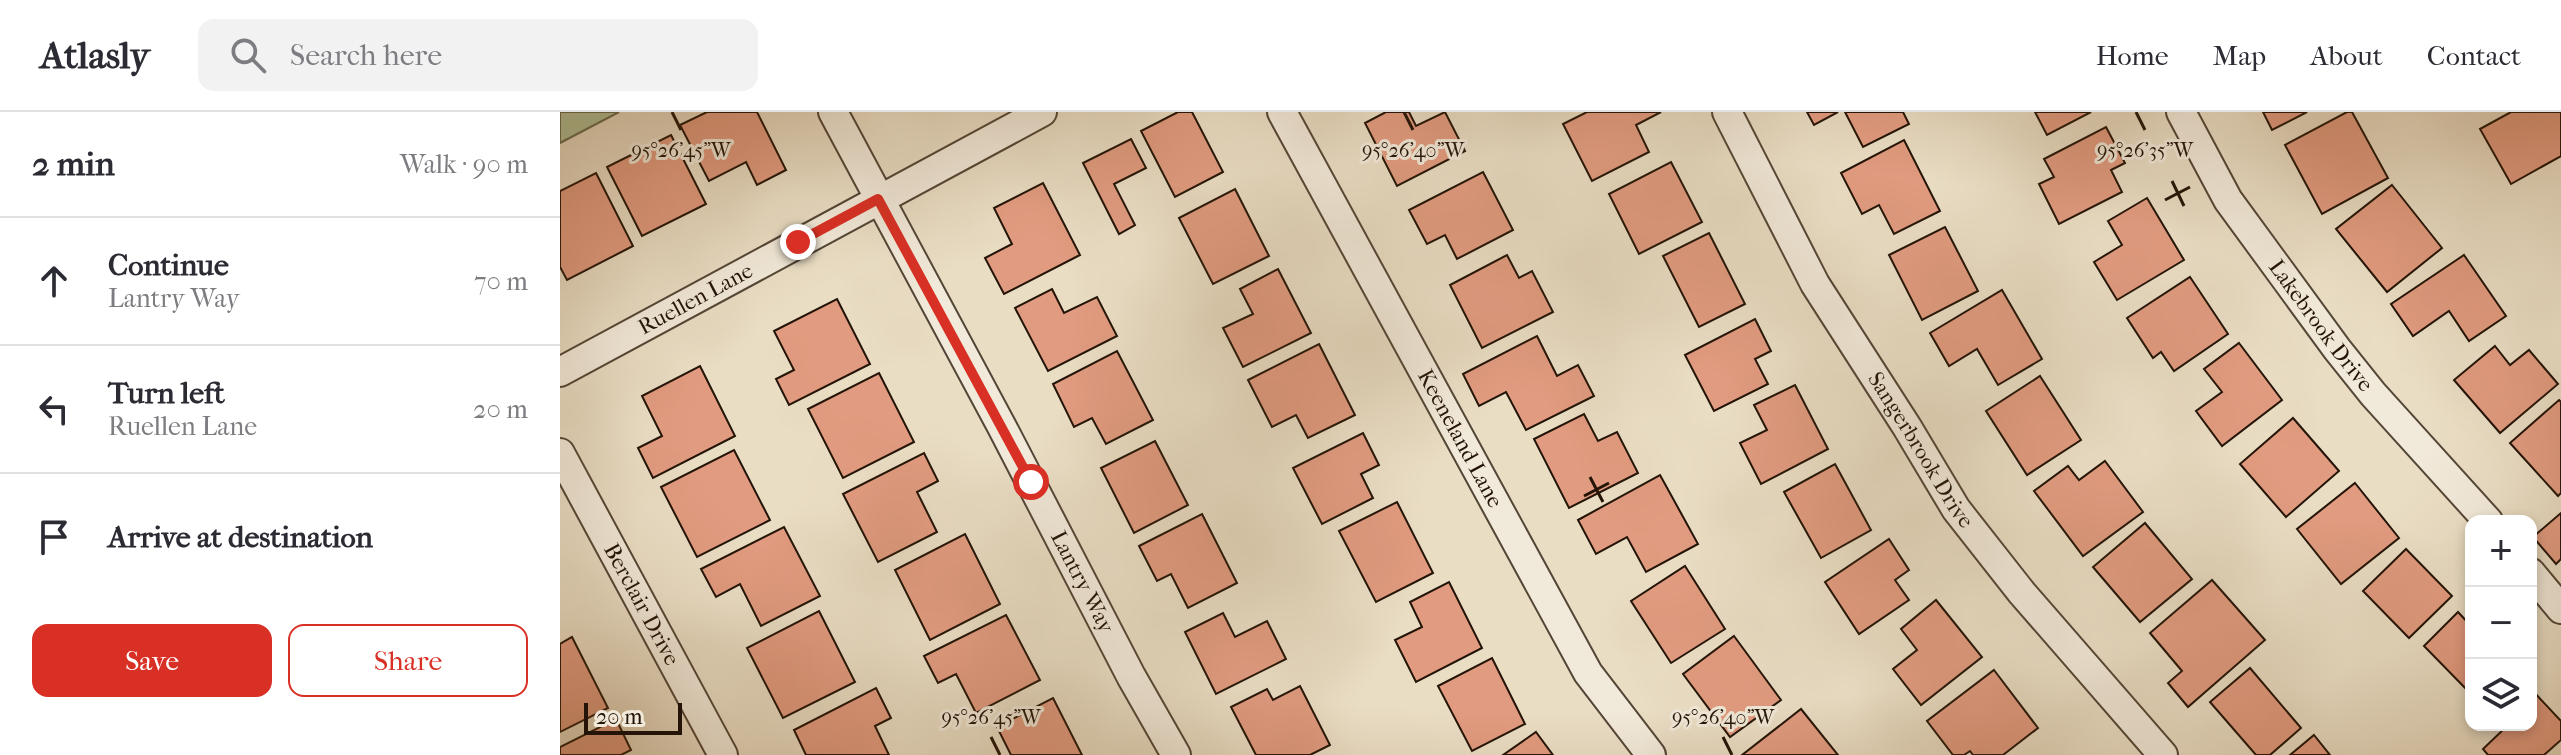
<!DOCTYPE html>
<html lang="en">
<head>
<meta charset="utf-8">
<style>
  body { margin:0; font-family:"IM FELL French Canon",serif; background:#f2f2f3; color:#2b2b33 }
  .controls { position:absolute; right:24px; bottom:24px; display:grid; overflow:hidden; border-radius:16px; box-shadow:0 4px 12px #0003 }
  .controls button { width:72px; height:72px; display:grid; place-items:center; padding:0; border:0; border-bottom:2px solid #e1e1e2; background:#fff; color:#2b2b33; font:40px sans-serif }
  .scale { position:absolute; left:24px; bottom:20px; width:98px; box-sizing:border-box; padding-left:8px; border:4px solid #231407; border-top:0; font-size:22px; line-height:28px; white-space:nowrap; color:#231407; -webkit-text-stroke:6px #f1e9d9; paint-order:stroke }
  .stop { position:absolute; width:24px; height:24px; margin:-18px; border:6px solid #d93025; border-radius:50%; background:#fff }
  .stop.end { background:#d93025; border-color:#fff; box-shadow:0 2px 8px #0008 }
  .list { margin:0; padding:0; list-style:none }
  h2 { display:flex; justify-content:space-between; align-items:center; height:104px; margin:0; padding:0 32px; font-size:34px }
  h2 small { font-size:26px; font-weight:400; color:#7c7c81 }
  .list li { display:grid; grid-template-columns:52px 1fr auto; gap:24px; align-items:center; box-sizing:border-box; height:128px; padding:0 32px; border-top:2px solid #e1e1e2 }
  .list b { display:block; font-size:30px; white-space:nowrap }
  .list p { margin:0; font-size:26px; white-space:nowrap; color:#7c7c81 }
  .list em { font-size:26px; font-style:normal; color:#7c7c81 }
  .actions { display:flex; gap:16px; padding:24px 32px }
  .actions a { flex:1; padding:18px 0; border:2px solid #d93025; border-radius:16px; text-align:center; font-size:28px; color:#d93025 }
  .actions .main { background:#d93025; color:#fff }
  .icon { flex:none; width:44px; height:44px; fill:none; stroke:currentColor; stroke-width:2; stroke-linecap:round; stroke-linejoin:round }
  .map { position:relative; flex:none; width:2001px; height:643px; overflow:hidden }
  header { display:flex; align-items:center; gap:48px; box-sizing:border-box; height:112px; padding:0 40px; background:#fff; border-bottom:2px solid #e1e1e2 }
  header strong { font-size:38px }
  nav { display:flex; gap:44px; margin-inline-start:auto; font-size:28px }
  .search { width:560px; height:72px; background:#f2f2f3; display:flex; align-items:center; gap:20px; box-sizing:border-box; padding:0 28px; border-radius:16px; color:#7c7c81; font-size:30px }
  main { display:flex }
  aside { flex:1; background:#fff }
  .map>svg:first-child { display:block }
  .green { fill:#b1c298; stroke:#6a6b50; stroke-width:2 }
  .building { fill:#e19b80; stroke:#231407; stroke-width:2 }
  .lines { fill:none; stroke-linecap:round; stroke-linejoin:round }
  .minor-casing { stroke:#544636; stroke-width:32 }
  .minor { stroke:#f1e9d9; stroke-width:28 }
  .route { stroke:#d93025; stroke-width:10 }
  .ticks { fill:none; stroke:#231407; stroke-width:3 }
  .labels { text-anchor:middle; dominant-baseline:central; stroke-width:6; stroke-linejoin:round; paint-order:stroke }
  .street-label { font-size:22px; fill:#231407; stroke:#f1e9d9 }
  .ticks-label { font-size:20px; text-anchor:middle; fill:#231407; stroke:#f1e9d9; stroke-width:6; stroke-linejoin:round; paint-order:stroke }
</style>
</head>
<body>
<header>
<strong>Atlasly</strong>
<div class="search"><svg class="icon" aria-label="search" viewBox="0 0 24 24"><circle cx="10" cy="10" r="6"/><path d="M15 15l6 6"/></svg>Search here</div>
<nav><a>Home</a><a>Map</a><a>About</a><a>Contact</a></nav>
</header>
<main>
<aside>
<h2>2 min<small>Walk · 90 m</small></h2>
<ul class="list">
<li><svg class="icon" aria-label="ahead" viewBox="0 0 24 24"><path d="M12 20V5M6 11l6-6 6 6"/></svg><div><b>Continue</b><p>Lantry Way</p></div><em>70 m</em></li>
<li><svg class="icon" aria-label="left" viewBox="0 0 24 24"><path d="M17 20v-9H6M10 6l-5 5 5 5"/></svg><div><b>Turn left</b><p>Ruellen Lane</p></div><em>20 m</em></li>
<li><svg class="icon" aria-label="arrive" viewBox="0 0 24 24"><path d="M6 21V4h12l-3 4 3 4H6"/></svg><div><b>Arrive at destination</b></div></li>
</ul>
<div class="actions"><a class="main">Save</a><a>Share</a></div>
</aside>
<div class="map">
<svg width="2001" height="643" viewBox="0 0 2001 643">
  <rect width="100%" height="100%" fill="#e9ddc4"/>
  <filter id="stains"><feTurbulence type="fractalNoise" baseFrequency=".0025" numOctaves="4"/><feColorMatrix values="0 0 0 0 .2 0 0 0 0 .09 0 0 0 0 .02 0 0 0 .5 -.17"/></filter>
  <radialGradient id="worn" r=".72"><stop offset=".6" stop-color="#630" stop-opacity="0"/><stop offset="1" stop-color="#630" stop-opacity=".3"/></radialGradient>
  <path class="green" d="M0 0H59L0 31Z"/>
  <g class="building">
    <path d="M147 0H197L226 58 197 73 186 50 149 69 120 13Z"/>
    <path d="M618 0H632L663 60 615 85 581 19Z"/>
    <path d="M826 0H849L856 14 885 0 905 39 837 74 805 11Z"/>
    <path d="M1027 0H1101L1076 13 1089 40 1032 69 1003 12Z"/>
    <path d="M1247 0H1278L1254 13Z"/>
    <path d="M1285 0H1343L1349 12 1303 35Z"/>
    <path d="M1475 0H1531L1487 23Z"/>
    <path d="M1703 0H1747L1712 18Z"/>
    <path d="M1787 0H1792L1828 66 1762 102 1725 33Z"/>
    <path d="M1951 0H2001V44L1951 72 1920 17Z"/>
    <path d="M1546 15 1565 51 1551 58 1562 80 1499 112 1479 72 1494 65 1484 47Z"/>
    <path d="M111 23 146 92 82 124 47 55Z"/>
    <path d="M571 27 586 56 554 72 575 113 559 122 523 51Z"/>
    <path d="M1344 28 1380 99 1334 122 1319 93 1302 102 1281 61Z"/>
    <path d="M1111 50 1142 110 1079 142 1049 82Z"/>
    <path d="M923 60 953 118 897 147 885 123 867 132 849 98Z"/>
    <path d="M36 61 73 134 7 168 0 155V79Z"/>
    <path d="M483 71 520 143 444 182 425 146 452 132 434 96Z"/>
    <path d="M1832 73 1882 136 1827 180 1776 117Z"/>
    <path d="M675 77 709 144 653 172 619 106Z"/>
    <path d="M1587 86 1624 148 1557 188 1534 150 1562 133 1548 109Z"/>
    <path d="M1385 115 1418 179 1362 208 1329 143Z"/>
    <path d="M1149 121 1185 192 1139 215 1103 144Z"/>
    <path d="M947 143 959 166 972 159 993 200 922 236 890 173Z"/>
    <path d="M1904 143 1946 204 1909 229 1889 199 1853 224 1831 192Z"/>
    <path d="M718 157 751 221 683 255 663 216 693 202 680 177Z"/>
    <path d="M1630 165 1668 222 1614 259 1601 240 1593 246 1567 206Z"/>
    <path d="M492 177 504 201 537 185 557 224 488 259 455 196Z"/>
    <path d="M1442 178 1482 247 1438 273 1417 237 1389 254 1370 221Z"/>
    <path d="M277 187 310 252 229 293 216 267 234 258 214 219Z"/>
    <path d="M1195 207 1211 239 1195 247 1208 272 1154 299 1125 243Z"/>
    <path d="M977 224 997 264 1018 253 1034 284 966 318 946 280 919 294 903 262Z"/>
    <path d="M1679 231 1722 288 1662 334 1636 299 1662 280 1644 257Z"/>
    <path d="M759 232 795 303 748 326 736 303 712 315 688 268Z"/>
    <path d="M1935 234 1950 253 1969 238 1998 272 1940 321 1894 268Z"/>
    <path d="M557 239 593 308 546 332 532 306 514 315 493 272Z"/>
    <path d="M140 254 175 324 93 366 78 336 102 324 82 284Z"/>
    <path d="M319 261 354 330 283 366 248 297Z"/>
    <path d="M1480 264 1521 328 1467 363 1426 299Z"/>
    <path d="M1235 273 1268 337 1201 372 1180 331 1207 318 1194 293Z"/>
    <path d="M1999 288 2001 290V381L1998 384 1950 331Z"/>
    <path d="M1024 302 1038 329 1057 320 1078 361 1009 396 974 327Z"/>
    <path d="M1733 306 1779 359 1726 405 1680 352Z"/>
    <path d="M803 321 819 353 801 362 813 386 762 412 733 356Z"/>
    <path d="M595 329 628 393 574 421 541 356Z"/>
    <path d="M174 338 210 408 137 445 101 375Z"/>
    <path d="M364 341 378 369 357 380 377 420 318 450 283 382Z"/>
    <path d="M1545 349 1583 400 1523 444 1474 379 1508 354 1519 368Z"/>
    <path d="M1275 352 1311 418 1261 446 1224 380Z"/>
    <path d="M1100 363 1138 432 1086 460 1067 425 1036 442 1018 408Z"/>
    <path d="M1795 371 1839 426 1781 472 1737 417Z"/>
    <path d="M837 390 873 461 816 490 779 419Z"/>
    <path d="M2001 401V447L1996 452 1973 425Z"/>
    <path d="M642 402 677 471 628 496 611 462 597 469 579 434Z"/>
    <path d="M1585 411 1632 467 1580 510 1533 455Z"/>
    <path d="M224 415 260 484 201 514 180 472 156 485 141 457Z"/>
    <path d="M405 422 440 492 370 528 335 458Z"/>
    <path d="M1329 427 1349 458 1335 468 1349 488 1299 522 1265 470Z"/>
    <path d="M1846 437 1892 484 1849 526 1803 479Z"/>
    <path d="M1125 454 1165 517 1111 551 1071 489Z"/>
    <path d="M1652 468 1705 528 1628 595 1608 571 1622 559 1590 521Z"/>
    <path d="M889 470 922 536 856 570 835 528 862 515 850 490Z"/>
    <path d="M1376 488 1422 545 1361 593 1333 557 1357 538 1341 517Z"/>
    <path d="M259 499 295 570 223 606 187 536Z"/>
    <path d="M1898 500 1911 514V582L1864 534Z"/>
    <path d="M663 501 675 525 707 509 726 547 656 582 625 520Z"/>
    <path d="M446 503 480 568 416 601 396 562 378 571 364 544Z"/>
    <path d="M1174 524 1221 588 1170 625 1123 562Z"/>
    <path d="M12 525 48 596 0 620V532Z"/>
    <path d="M932 546 965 612 912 639 878 574Z"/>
    <path d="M1690 556 1741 616 1710 643H1696L1650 590Z"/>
    <path d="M1434 558 1478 616 1443 643H1413L1410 639 1404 643H1393L1367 609Z"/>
    <path d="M740 574 770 633 750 643H696L671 595 707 577 713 588Z"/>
    <path d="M316 576 331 606 315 614 329 643H246L234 618Z"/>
    <path d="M1971 577 2001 609V628L1984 643H1928L1923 637 1948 613H1971Z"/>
    <path d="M493 586 522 643H451L437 615Z"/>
    <path d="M1241 597 1278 643H1182Z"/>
    <path d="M56 607 71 638 61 643H0V635Z"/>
    <path d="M976 620 993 643H943Z"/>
    <path d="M1754 623 1770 643H1730Z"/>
  </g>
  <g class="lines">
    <defs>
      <g id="minor">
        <path id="s1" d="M273 0 442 315 571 564 616 643"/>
        <path id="s2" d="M722 0 1028 561 1091 643"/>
        <path id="s3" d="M1167 0 1255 172 1347 315 1396 397 1462 481 1603 643"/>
        <path id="s4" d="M1621 0 1668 88 1777 237 1813 282 1928 409"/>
        <path id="s5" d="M0 260 482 0"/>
        <path id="s6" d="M0 341 163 643"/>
        <path d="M1971 461 2001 497"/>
      </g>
    </defs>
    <use href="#minor" class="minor-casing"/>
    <use href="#minor" class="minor"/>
  </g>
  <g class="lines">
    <path class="route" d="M238 130 318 87 471 370"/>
  </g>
  <path class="ticks" d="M112 0 121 18M844 0 853 18M1576 0 1585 18M1612 69 1624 94M1605 88 1630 75M1030 365 1043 390M1024 384 1049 371M431 625 440 643M1163 625 1172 643"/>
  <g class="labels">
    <g class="street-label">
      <text stroke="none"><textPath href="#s5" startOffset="154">Ruellen Lane</textPath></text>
      <text stroke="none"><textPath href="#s4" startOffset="256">Lakebrook Drive</textPath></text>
      <text stroke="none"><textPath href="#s2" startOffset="372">Keeneland Lane</textPath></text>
      <text stroke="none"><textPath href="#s3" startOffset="390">Sangerbrook Drive</textPath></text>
      <text stroke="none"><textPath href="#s1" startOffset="532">Lantry Way</textPath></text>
      <text stroke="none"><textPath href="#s6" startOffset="172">Berclair Drive</textPath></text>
    </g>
  </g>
  <g class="ticks-label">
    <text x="121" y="45">95°26'45"W</text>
    <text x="853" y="45">95°26'40"W</text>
    <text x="1585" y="45">95°26'35"W</text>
    <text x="431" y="612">95°26'45"W</text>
    <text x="1163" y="612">95°26'40"W</text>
  </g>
  <rect width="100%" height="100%" filter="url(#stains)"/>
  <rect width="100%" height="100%" fill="url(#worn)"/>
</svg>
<div class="controls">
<button>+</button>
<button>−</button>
<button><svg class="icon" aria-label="layers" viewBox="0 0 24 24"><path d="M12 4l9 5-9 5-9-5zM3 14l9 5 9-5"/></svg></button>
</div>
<div class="scale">20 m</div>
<div class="stop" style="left:471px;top:370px"></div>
<div class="stop end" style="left:238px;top:130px"></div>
</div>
</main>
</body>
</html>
